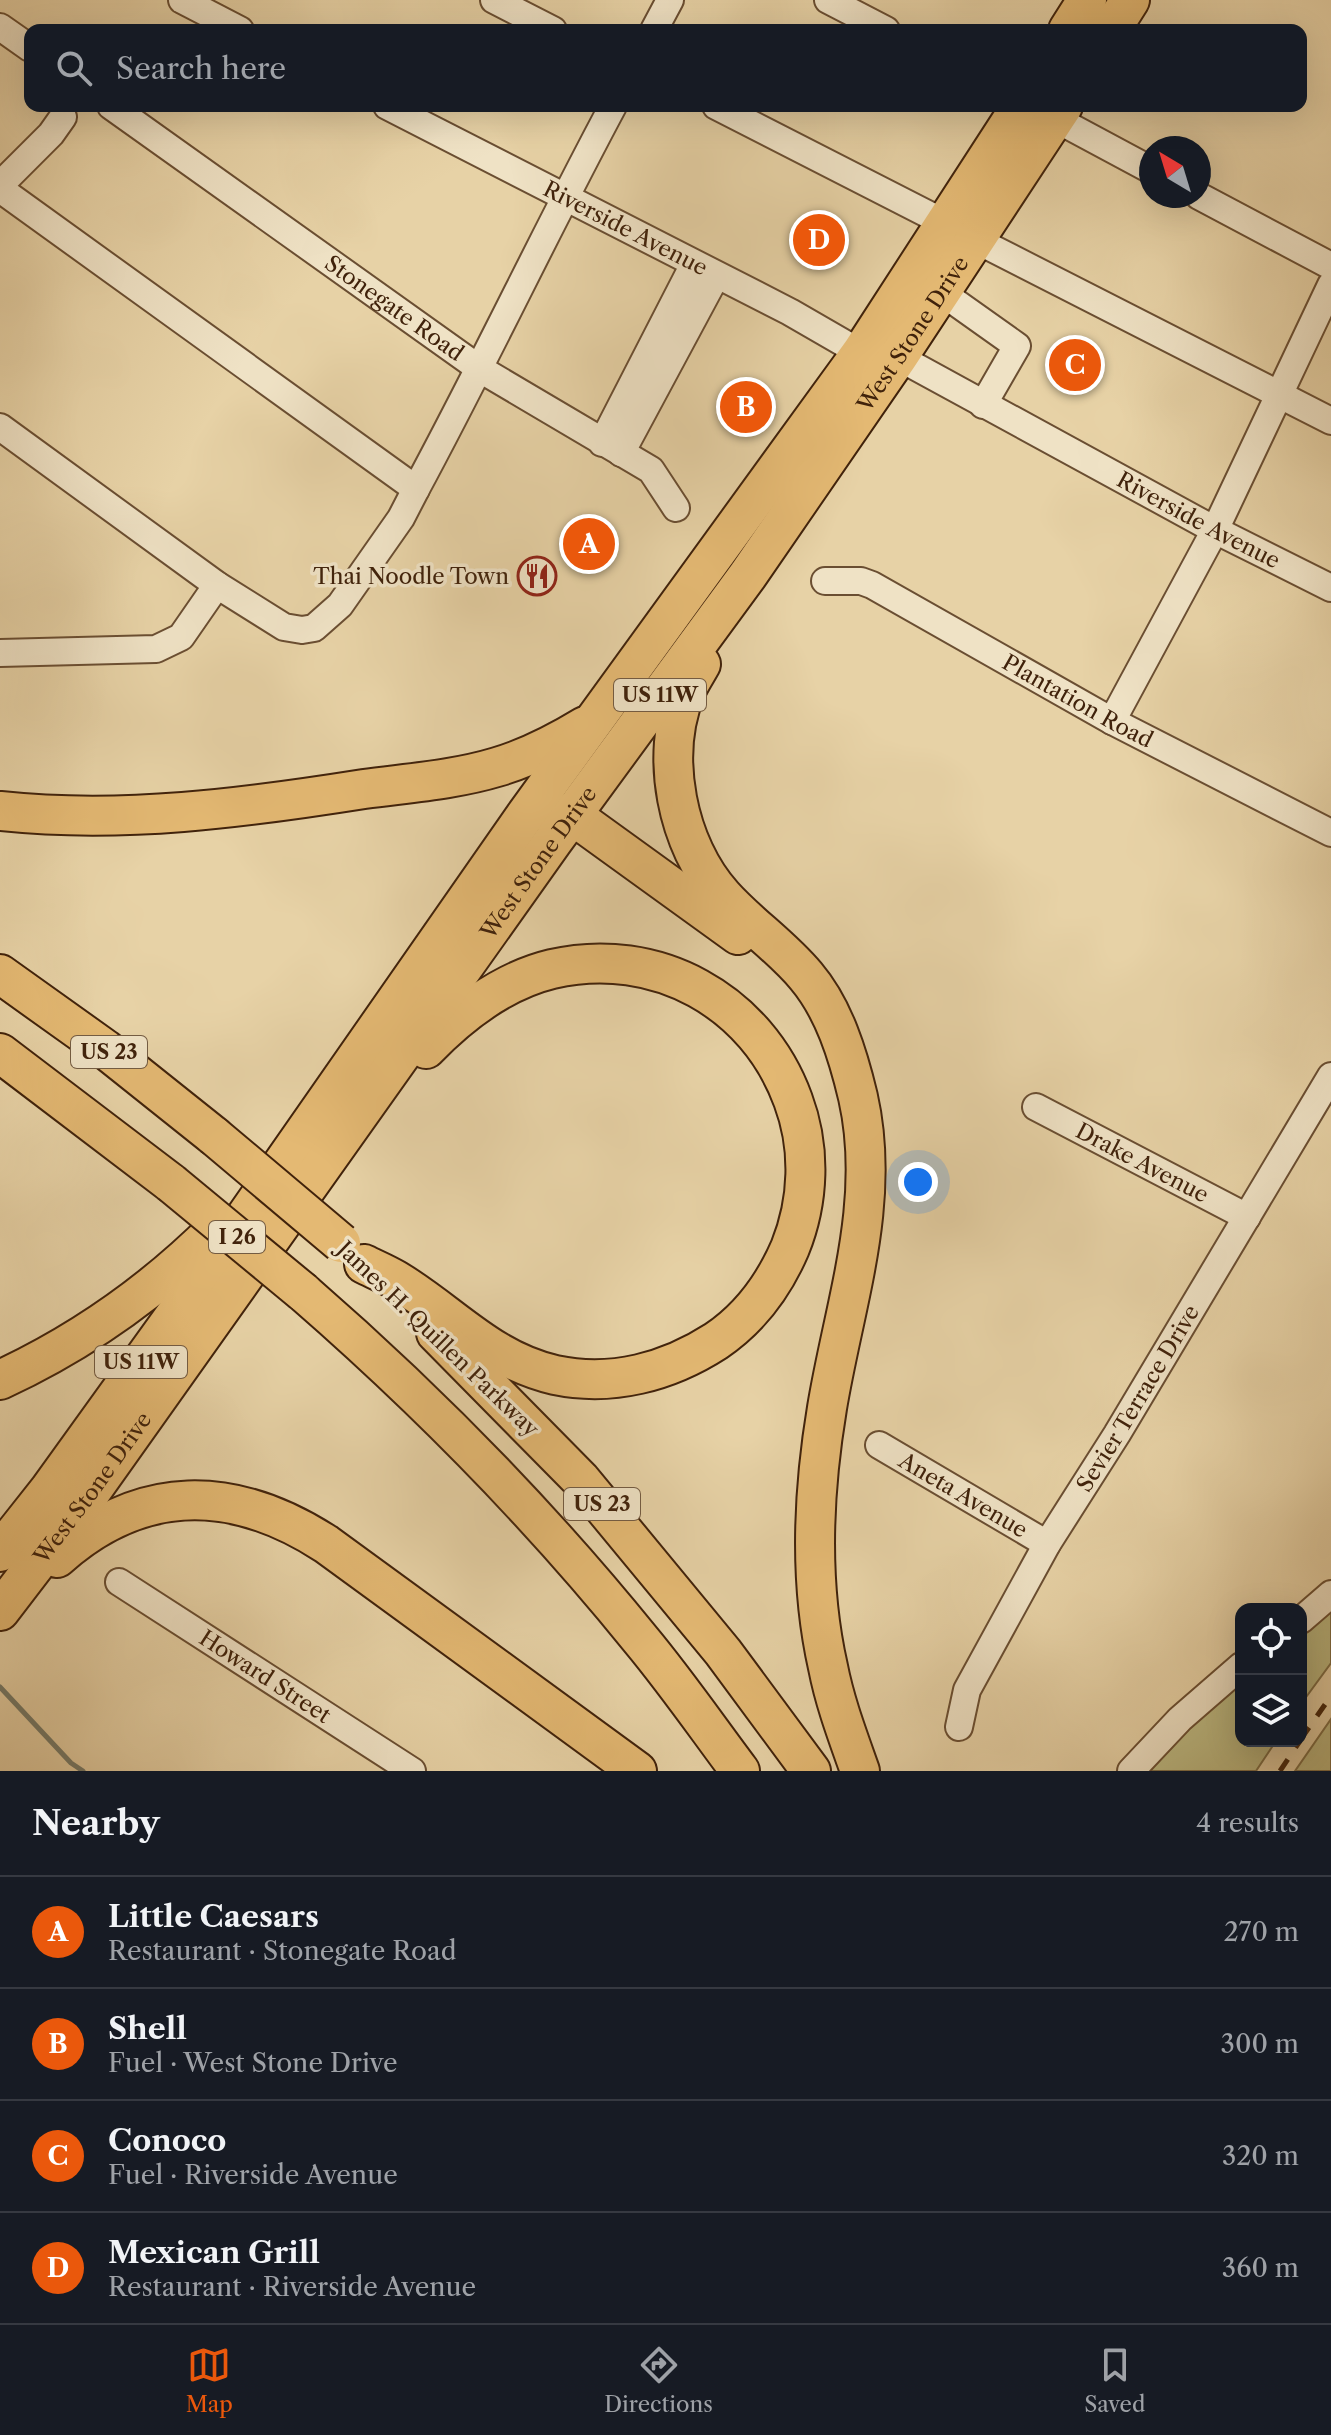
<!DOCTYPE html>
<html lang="en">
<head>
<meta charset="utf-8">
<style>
  body { margin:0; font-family:"Libre Caslon Text",serif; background:#20242c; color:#f1f3f6 }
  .controls { position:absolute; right:24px; bottom:24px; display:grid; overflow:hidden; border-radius:16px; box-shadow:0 8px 32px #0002 }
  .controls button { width:72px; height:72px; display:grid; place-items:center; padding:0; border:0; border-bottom:2px solid #363941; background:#171b24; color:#f1f3f6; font:40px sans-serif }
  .compass { position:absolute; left:1139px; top:136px; width:72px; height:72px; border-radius:50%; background:#171b24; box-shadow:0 8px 32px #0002; rotate:322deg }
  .you { position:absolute; left:918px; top:1182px; width:28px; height:28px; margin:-20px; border:6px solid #fff; border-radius:50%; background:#1a73e8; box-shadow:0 0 0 12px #1a73e833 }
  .badge { display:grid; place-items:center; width:52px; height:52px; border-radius:50%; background:#ea580c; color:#fff; font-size:26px; font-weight:700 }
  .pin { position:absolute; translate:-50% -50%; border:4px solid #fff; box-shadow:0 2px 8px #0006 }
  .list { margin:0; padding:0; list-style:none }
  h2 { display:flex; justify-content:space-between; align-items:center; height:104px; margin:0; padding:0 32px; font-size:34px }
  h2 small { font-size:26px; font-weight:400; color:#9ea1a6 }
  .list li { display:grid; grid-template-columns:52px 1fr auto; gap:24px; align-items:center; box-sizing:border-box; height:112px; padding:0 32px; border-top:2px solid #363941 }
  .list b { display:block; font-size:30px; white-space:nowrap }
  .list p { margin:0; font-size:26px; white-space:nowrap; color:#9ea1a6 }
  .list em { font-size:26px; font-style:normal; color:#9ea1a6 }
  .icon { flex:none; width:44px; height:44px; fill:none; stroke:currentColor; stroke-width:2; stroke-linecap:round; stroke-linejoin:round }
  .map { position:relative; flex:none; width:1331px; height:1771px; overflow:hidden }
  .search { position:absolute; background:#171b24; box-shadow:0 8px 32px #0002; left:24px; right:24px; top:24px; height:88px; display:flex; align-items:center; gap:20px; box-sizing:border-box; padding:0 28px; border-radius:16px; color:#9ea1a6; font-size:30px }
  .sheet { height:552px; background:#171b24 }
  nav { display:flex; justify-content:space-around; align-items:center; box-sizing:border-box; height:112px; border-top:2px solid #363941; background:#171b24; font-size:22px; color:#9ea1a6 }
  nav a { display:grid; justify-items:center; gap:4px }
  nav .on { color:#ea580c }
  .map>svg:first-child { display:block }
  .green { fill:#bcba83; stroke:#7e6e47; stroke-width:2 }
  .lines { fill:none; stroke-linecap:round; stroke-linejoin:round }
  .stream { stroke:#747b6b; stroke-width:5 }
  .minor-casing { stroke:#6a4e32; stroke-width:30 }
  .highway-casing { stroke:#40220b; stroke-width:42 }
  .minor { stroke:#efe2c5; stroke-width:26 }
  .highway { stroke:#e4b973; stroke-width:38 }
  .rail { stroke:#40220b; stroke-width:5; stroke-dasharray:14 14; stroke-linecap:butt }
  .highway-bridge-casing { stroke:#40220b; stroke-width:42; stroke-linecap:butt }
  .highway-bridge { stroke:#e4b973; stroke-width:38 }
  .labels { text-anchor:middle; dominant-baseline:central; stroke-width:7; stroke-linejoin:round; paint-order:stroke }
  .shield { fill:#efe2c5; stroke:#745c43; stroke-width:2 }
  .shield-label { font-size:20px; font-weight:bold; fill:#40220b }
  .street-label { font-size:22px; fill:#40220b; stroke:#efe2c5 }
  .poi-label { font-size:22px; fill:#40220b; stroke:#efe2c5; text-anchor:end }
</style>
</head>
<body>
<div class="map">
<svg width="1331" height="1771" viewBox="0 0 1331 1771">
  <rect width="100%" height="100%" fill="#e7d2a6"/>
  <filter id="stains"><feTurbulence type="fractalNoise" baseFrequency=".0025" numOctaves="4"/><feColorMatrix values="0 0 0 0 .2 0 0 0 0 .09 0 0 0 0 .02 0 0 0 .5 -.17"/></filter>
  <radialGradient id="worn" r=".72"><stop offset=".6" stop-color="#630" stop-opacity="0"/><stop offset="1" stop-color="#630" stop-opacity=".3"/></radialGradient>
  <g class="green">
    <path d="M1331 1594V1663L1301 1704V1620Z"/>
    <path d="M1241 1666V1741H1276L1256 1771H1139Z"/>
    <path d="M1331 1719V1771H1295Z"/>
  </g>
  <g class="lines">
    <path class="stream" d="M0 1687 71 1763 83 1771"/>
    <defs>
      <g id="minor">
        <path d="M182 0 240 30"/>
        <path d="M494 0 553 30"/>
        <path d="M828 0 886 30"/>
        <path d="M0 27 30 48"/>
        <path d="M654 30 670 0"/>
        <path id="s1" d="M111 106 480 369 651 470 676 508"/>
        <path id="s2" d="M387 106 790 312 861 353"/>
        <path d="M716 106 945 223"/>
        <path d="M1041 111 1151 170"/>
        <path d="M0 185 51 134 63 117"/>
        <path d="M0 189 416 489C484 363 545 233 613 106"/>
        <path d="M1199 196 1331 266"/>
        <path d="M976 240 1331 421"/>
        <path d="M941 292 1017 346 983 405"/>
        <path id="s3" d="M898 357 1215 530 1331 588"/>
        <path d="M0 427 217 585 284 627 302 630 314 628 340 605 401 518 416 489"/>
        <path d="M602 443 694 264"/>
        <path d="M621 453 716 276"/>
        <path id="s4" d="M825 581H861L872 585 1112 721 1331 833"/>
        <path d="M0 653 156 649 181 637 217 585"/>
        <path d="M1112 721 1215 530 1331 285"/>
        <path id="s5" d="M1036 1107 1247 1217"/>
        <path id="s6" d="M879 1445 1047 1544"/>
        <path id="s7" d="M119 1582 412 1771"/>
        <path d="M1301 1620 1331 1594"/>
        <path id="s8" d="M959 1727 967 1690 1047 1544 1117 1434 1331 1076"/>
        <path d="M1131 1771 1180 1719 1241 1666"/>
      </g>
      <g id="highway">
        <path d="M1068 30 1087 0"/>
        <path d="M1111 30 1130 0"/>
        <path d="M701 664C696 673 690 682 686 691 659 756 677 845 723 896 749 925 781 946 806 976 834 1009 848 1055 858 1097 882 1203 844 1305 827 1408 813 1492 809 1583 828 1667 835 1703 848 1737 860 1771"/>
        <path d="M0 811C122 824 244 808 364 789 408 783 454 780 497 767 528 758 557 743 585 726"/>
        <path d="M547 811 572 815 738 935"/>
        <path d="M0 974 105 1049 214 1136"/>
        <path d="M0 1053 171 1183"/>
        <path d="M364 1264C374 1269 386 1274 396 1280 451 1313 489 1360 555 1375 612 1387 668 1372 716 1341 750 1318 774 1285 790 1248 809 1201 811 1148 793 1100 757 1001 656 945 552 969 502 981 461 1013 426 1049"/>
        <path d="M303 1292C426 1399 539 1514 641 1640 676 1682 707 1727 740 1771"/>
        <path d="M436 1333 581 1480 723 1652 811 1771"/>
        <path d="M0 1380C82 1342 154 1291 218 1227"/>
        <path d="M0 1552 49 1490 232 1236 527 813 861 353 1021 106"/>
        <path d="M57 1558C141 1483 233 1484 326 1544L637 1771"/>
        <path id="s9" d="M0 1611 88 1496 553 841 748 575 898 357 1063 106"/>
      </g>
    </defs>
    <use href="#minor" class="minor-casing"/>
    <use href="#highway" class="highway-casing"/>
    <use href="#minor" class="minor"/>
    <use href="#highway" class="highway"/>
    <g class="rail">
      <path d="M1301 1739 1331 1696"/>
      <path d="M1280 1771 1300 1741"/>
    </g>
    <defs>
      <g id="highway-bridge">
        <path d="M214 1136 341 1243"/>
        <path d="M171 1183 303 1292"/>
      </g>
    </defs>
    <use href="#highway-bridge" class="highway-bridge-casing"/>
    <use href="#highway-bridge" class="highway-bridge"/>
  </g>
  <defs>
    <symbol id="restaurant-ring" viewBox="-11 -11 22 22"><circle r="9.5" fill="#efe2c5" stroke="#8f2418" stroke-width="1.5"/><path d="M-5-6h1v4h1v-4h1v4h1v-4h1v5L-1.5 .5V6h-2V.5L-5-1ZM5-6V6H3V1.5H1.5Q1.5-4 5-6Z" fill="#8f2418"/></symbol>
  </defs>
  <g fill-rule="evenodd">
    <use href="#restaurant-ring" x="515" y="554" width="44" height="44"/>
  </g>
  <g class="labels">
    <g class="shield">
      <rect x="614" y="679" width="92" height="32" rx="6"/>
      <rect x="71" y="1036" width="76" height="32" rx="6"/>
      <rect x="209" y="1221" width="56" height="32" rx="6"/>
      <rect x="95" y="1346" width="92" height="32" rx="6"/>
      <rect x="564" y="1488" width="76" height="32" rx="6"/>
    </g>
    <g class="shield-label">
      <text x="660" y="695">US 11W</text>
      <text x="109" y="1052">US 23</text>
      <text x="237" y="1237">I 26</text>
      <text x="141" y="1362">US 11W</text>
      <text x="602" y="1504">US 23</text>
    </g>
    <g class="street-label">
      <text stroke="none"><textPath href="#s2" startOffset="268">Riverside Avenue</textPath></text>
      <text stroke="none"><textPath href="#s1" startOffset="348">Stonegate Road</textPath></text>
      <text stroke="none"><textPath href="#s9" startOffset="1570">West Stone Drive</textPath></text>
      <text stroke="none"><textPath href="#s3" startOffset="342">Riverside Avenue</textPath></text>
      <text stroke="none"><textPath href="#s4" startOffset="284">Plantation Road</textPath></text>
      <text stroke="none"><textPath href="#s9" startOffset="922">West Stone Drive</textPath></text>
      <text stroke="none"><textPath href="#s5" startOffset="120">Drake Avenue</textPath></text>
      <text transform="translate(438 1339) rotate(44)">James H. Quillen Parkway</text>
      <text stroke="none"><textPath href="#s8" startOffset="376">Sevier Terrace Drive</textPath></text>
      <text stroke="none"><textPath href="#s9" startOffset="154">West Stone Drive</textPath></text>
      <text stroke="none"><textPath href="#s6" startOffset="98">Aneta Avenue</textPath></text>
      <text stroke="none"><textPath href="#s7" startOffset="174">Howard Street</textPath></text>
    </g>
    <g class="poi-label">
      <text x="509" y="576">Thai Noodle Town</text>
    </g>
  </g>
  <rect width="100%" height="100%" filter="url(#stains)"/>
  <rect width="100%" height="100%" fill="url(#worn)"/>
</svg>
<div class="controls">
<button><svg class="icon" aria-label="locate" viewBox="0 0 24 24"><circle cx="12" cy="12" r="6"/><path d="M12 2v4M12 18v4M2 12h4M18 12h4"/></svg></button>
<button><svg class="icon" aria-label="layers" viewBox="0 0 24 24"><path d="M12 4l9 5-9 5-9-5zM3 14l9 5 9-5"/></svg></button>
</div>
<svg class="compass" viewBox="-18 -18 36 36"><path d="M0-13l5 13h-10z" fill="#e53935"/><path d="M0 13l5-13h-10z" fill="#9ea1a6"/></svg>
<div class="you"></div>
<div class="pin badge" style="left:589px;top:544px">A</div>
<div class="pin badge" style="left:746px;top:407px">B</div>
<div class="pin badge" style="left:1075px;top:365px">C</div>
<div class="pin badge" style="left:819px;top:240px">D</div>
<div class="search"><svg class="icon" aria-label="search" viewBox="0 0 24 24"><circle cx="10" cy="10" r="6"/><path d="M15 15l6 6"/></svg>Search here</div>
</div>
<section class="sheet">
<h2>Nearby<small>4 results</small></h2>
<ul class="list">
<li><span class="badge">A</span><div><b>Little Caesars</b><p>Restaurant · Stonegate Road</p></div><em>270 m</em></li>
<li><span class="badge">B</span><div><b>Shell</b><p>Fuel · West Stone Drive</p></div><em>300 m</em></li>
<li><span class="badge">C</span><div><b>Conoco</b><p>Fuel · Riverside Avenue</p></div><em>320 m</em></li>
<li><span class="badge">D</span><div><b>Mexican Grill</b><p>Restaurant · Riverside Avenue</p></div><em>360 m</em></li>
</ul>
</section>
<nav>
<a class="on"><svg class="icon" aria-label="map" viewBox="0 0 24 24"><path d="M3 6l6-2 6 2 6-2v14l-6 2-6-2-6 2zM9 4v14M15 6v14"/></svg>Map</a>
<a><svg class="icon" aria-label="directions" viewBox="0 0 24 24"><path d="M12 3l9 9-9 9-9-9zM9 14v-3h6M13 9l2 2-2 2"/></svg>Directions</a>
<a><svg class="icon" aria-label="saved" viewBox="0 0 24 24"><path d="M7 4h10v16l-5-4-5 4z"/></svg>Saved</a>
</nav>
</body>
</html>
